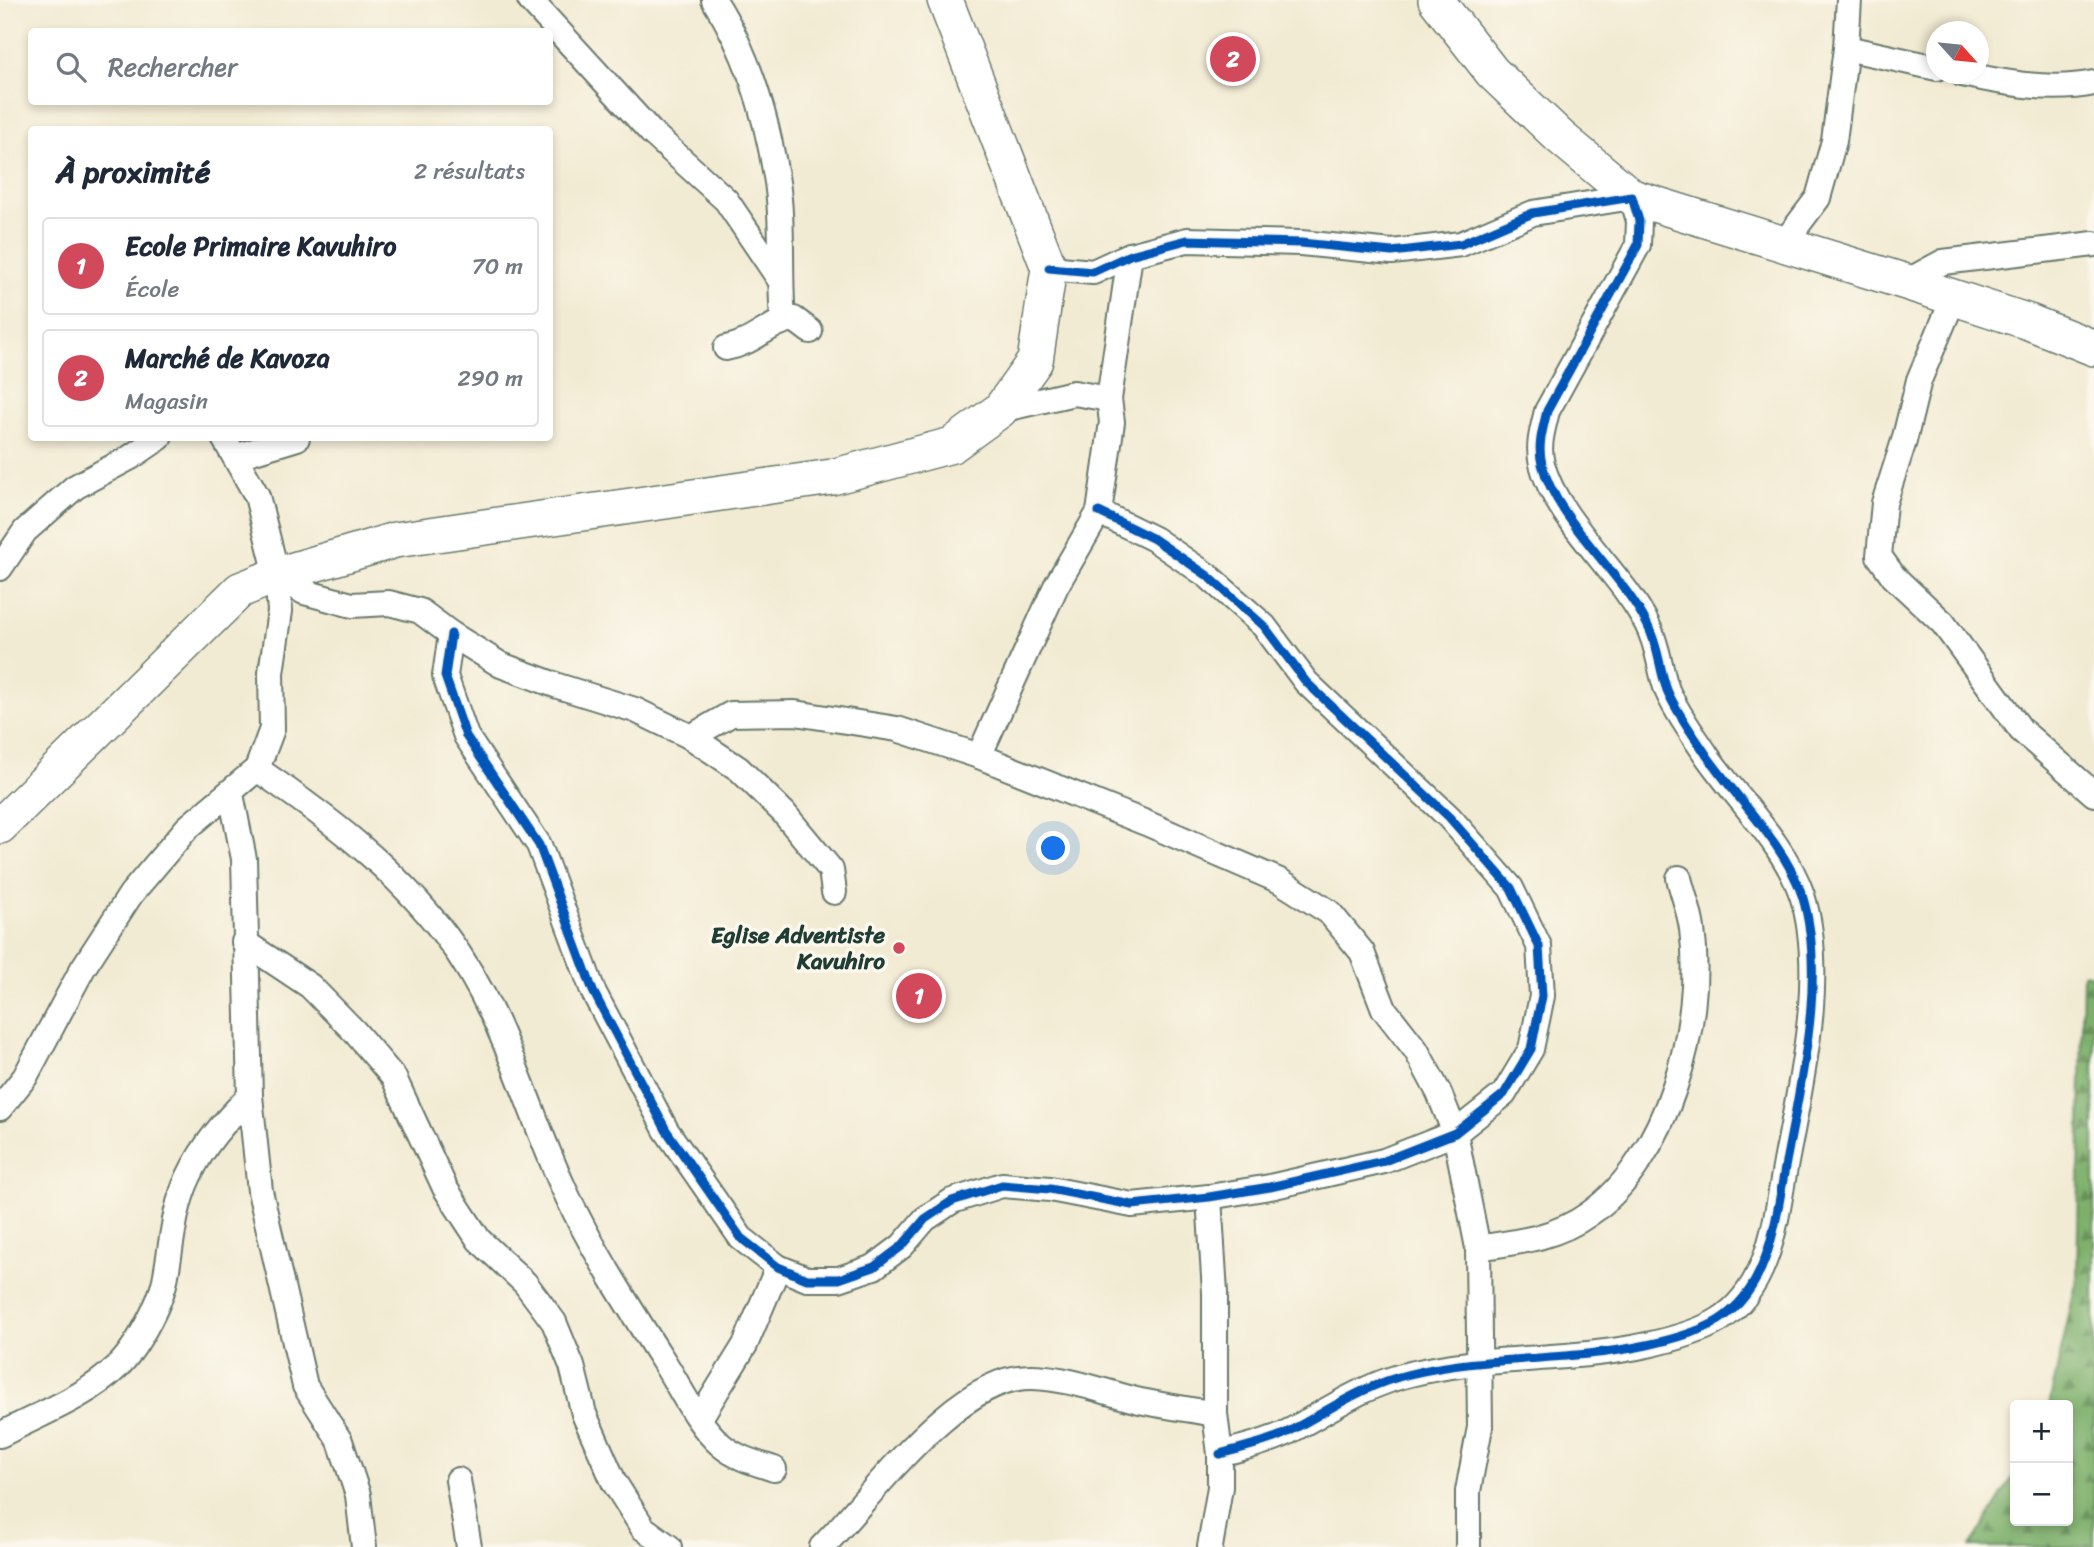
<!DOCTYPE html>
<html lang="fr">
<head>
<meta charset="utf-8">
<style>
  body { margin:0; font-family:Sriracha,sans-serif; background:#f2f2f3; color:#1f2937 }
  .controls { position:absolute; right:21px; bottom:21px; display:grid; overflow:hidden; border-radius:7px; box-shadow:0 4px 10px #0003 }
  .controls button { width:63px; height:63px; display:grid; place-items:center; padding:0; border:0; border-bottom:2px solid #e0e1e3; background:#fff; color:#1f2937; font:35px sans-serif }
  .compass { position:absolute; left:1926px; top:21px; width:63px; height:63px; border-radius:50%; background:#fff; box-shadow:0 4px 10px #0003; rotate:117deg }
  .you { position:absolute; left:1054px; top:849px; width:24px; height:24px; margin:-18px; border:5px solid #fff; border-radius:50%; background:#1a73e8; box-shadow:0 0 0 10px #1a73e833 }
  .badge { display:grid; place-items:center; width:46px; height:46px; border-radius:50%; background:#d1495b; color:#fff; font-size:23px; font-weight:700 }
  .pin { position:absolute; translate:-50% -50%; border:4px solid #fff; box-shadow:0 2px 7px #0006 }
  .list { margin:0; padding:0; list-style:none }
  h2 { display:flex; justify-content:space-between; align-items:center; height:91px; margin:0; padding:0 28px; font-size:30px }
  h2 small { font-size:23px; font-weight:400; color:#747a83 }
  .list li { display:grid; grid-template-columns:46px 1fr auto; gap:21px; align-items:center; box-sizing:border-box; height:98px; margin:0 14px 14px; padding:0 14px; border:2px solid #e0e1e3; border-radius:7px }
  .list b { display:block; font-size:26px; white-space:nowrap }
  .list p { margin:0; font-size:23px; white-space:nowrap; color:#747a83 }
  .list em { font-size:23px; font-style:normal; color:#747a83 }
  .icon { flex:none; width:38px; height:38px; fill:none; stroke:currentColor; stroke-width:2; stroke-linecap:round; stroke-linejoin:round }
  .map { position:relative; flex:none; width:2094px; height:1547px; overflow:hidden }
  .search { position:absolute; background:#fff; box-shadow:0 4px 10px #0003; left:28px; top:28px; width:525px; height:77px; display:flex; align-items:center; gap:18px; box-sizing:border-box; padding:0 24px; border-radius:7px; color:#747a83; font-size:26px }
  .panel { position:absolute; background:#fff; box-shadow:0 4px 10px #0003; left:28px; top:126px; width:525px; height:315px; border-radius:7px }
  .map>svg:first-child { display:block }
  .forest { fill:url(#forest-firs); stroke:#4e7650; stroke-width:2 }
  .lines { fill:none; stroke-linecap:round; stroke-linejoin:round }
  .minor-casing { stroke:#697a6c; stroke-width:28 }
  .highway-casing { stroke:#697a6c; stroke-width:38 }
  .minor { stroke:#fff; stroke-width:24 }
  .highway { stroke:#fff; stroke-width:35 }
  .cycleway-casing { stroke:#fbf7ec; stroke-width:13 }
  .cycleway { stroke:#0057b8; stroke-width:9 }
  .poi-dot { fill:#d1495b; stroke:#fbf7ec; stroke-width:2.5 }
  .labels { text-anchor:middle; dominant-baseline:central; stroke-width:7; stroke-linejoin:round; paint-order:stroke }
  .poi-label { font-size:23px; font-weight:bold; fill:#1f3d34; stroke:#fbf7ec; text-anchor:end }
</style>
</head>
<body>
<div class="map">
<svg width="2094" height="1547" viewBox="0 0 2094 1547">
  <defs>
    <pattern id="forest-firs" width="22" height="20" patternUnits="userSpaceOnUse" patternTransform="scale(1.75)"><rect width="22" height="20" fill="#7eb06c"/><path d="M5 1l3.5 6h-7zM16 11l3.5 6h-7z" fill="#67905a"/></pattern>
  </defs>
  <rect width="100%" height="100%" fill="#fbf7ec"/>
  <filter id="ink" filterUnits="userSpaceOnUse"><feTurbulence type="fractalNoise" baseFrequency=".0143" numOctaves="2"/><feDisplacementMap in="SourceGraphic" scale="14" xChannelSelector="R" yChannelSelector="G"/><feConvolveMatrix kernelMatrix="1 2 1 2 8 2 1 2 1" color-interpolation-filters="sRGB"/></filter>
  <filter id="wash" filterUnits="userSpaceOnUse"><feTurbulence type="fractalNoise" baseFrequency=".00686" numOctaves="4" result="noise"/><feDisplacementMap in="SourceGraphic" scale="28" xChannelSelector="R" yChannelSelector="G"/><feGaussianBlur stdDeviation="1.57" result="paint"/><feColorMatrix in="noise" values="0 0 0 0 0 0 0 0 0 0 0 0 0 0 0 0 0 1.4 0 .05"/><feComposite in="paint" operator="in"/></filter>
  <g filter="url(#wash)">
    <rect width="100%" height="100%" fill="#f2ebd3"/>
    <path class="forest" d="M2083 973 2094 975V1547H1970L2015 1473V1521H2068V1405H2049L2077 1279Z"/>
  </g>
  <g filter="url(#ink)">
    <g class="lines">
      <defs>
        <g id="minor">
          <path d="M530 0 651 132 726 200 780 280"/>
          <path d="M714 0C748 53 766 114 776 176 784 221 779 274 783 320"/>
          <path d="M1846 48 1937 68"/>
          <path d="M1962 74C2006 83 2050 92 2094 83"/>
          <path d="M1784 243 1818 198 1834 141 1846 48 1849 0"/>
          <path d="M1049 268 1093 272 1130 255 1187 240 1301 243 1392 252 1461 244 1533 213 1632 197 1639 221 1638 245 1547 411C1543 428 1537 446 1542 464 1556 520 1621 572 1647 624 1659 647 1659 668 1667 690 1676 712 1694 736 1707 756 1737 799 1785 845 1802 895 1827 974 1801 1082 1786 1162 1776 1217 1771 1287 1719 1320 1698 1333 1670 1340 1647 1345 1569 1362 1487 1355 1410 1374 1363 1385 1328 1411 1286 1433 1266 1443 1241 1448 1220 1454"/>
          <path d="M1906 282 1943 262 2094 244"/>
          <path d="M1954 297 1919 380 1904 441 1884 503 1879 556 1894 577 1943 623 2021 730 2094 794"/>
          <path d="M726 348C755 343 769 322 794 319L810 331"/>
          <path d="M1000 410 1074 393 1109 399"/>
          <path d="M238 456 297 438"/>
          <path d="M0 568 25 531 75 487 131 457 159 438"/>
          <path d="M277 575 304 592 352 605 389 603 420 611 451 634 501 665 558 686 635 710 691 737 739 769 783 812 831 870 834 892"/>
          <path d="M451 634 445 676 466 736 539 845 593 991 666 1130 741 1238 778 1267 807 1279H839L874 1267 902 1246 925 1219 952 1201 1002 1185 1050 1189 1132 1205 1209 1197 1270 1187 1384 1161 1455 1133 1504 1094 1531 1049 1542 996 1539 946 1511 888 1449 817 1306 682 1264 626 1208 576 1154 539 1099 512"/>
          <path d="M691 737 731 714 795 713 897 729 979 756 1146 823 1280 881 1329 912 1362 952 1384 1009 1416 1050 1439 1093 1455 1133 1478 1248 1480 1427 1468 1491V1547"/>
          <path d="M979 756 1056 586 1099 512 1112 422 1109 399 1130 255"/>
          <path d="M257 769C326 816 395 868 446 936 503 1011 525 1104 564 1189 590 1246 630 1309 664 1362 681 1389 697 1424 721 1445 736 1458 756 1463 774 1469"/>
          <path d="M231 794 244 859 250 1096 260 1191 305 1386 340 1441 358 1495 364 1547"/>
          <path d="M244 942 310 986 355 1032 394 1078 445 1188 479 1240 525 1283 554 1322 572 1366 584 1414 614 1482 643 1528 669 1547"/>
          <path d="M0 1108 25 1077 83 968 131 894 187 828 257 769 272 729 271 673 280 611 277 575 257 496 224 438"/>
          <path d="M1209 1197 1215 1293V1414L1220 1454V1487L1210 1547"/>
          <path d="M1478 1248C1517 1242 1556 1238 1589 1214 1668 1159 1705 1022 1692 929 1690 912 1683 895 1679 878"/>
          <path d="M700 1418 745 1345 778 1267"/>
          <path d="M0 1435C39 1414 83 1399 116 1368 135 1351 160 1305 165 1280 172 1245 173 1209 189 1176 204 1144 225 1121 250 1096"/>
          <path d="M458 1480 469 1547"/>
          <path d="M822 1547C872 1497 956 1375 1032 1377 1069 1378 1101 1391 1136 1400 1162 1406 1189 1409 1215 1414"/>
        </g>
        <g id="highway">
          <path d="M1436 0 1492 72 1560 137 1632 197 1906 282 2029 322 2094 348"/>
          <path d="M0 826 240 590 277 575 395 540 832 477 952 445 1000 410 1035 361 1049 268 945 0"/>
        </g>
      </defs>
      <use href="#minor" class="minor-casing"/>
      <use href="#highway" class="highway-casing"/>
      <use href="#minor" class="minor"/>
      <use href="#highway" class="highway"/>
      <defs>
        <g id="cycleway">
          <path d="M1049 268 1093 272 1130 255 1187 240 1301 243 1392 252 1461 244 1533 213 1632 197 1639 221 1638 245 1547 411C1543 428 1537 446 1542 464 1556 520 1621 572 1647 624 1659 647 1659 668 1667 690 1676 712 1694 736 1707 756 1737 799 1785 845 1802 895 1827 974 1801 1082 1786 1162 1776 1217 1771 1287 1719 1320 1698 1333 1670 1340 1647 1345 1569 1362 1487 1355 1410 1374 1363 1385 1328 1411 1286 1433 1266 1443 1241 1448 1220 1454"/>
          <path d="M451 634 445 676 466 736 539 845 593 991 666 1130 741 1238 778 1267 807 1279H839L874 1267 902 1246 925 1219 952 1201 1002 1185 1050 1189 1132 1205 1209 1197 1270 1187 1384 1161 1455 1133 1504 1094 1531 1049 1542 996 1539 946 1511 888 1449 817 1306 682 1264 626 1208 576 1154 539 1099 512"/>
        </g>
      </defs>
      <use href="#cycleway" class="cycleway-casing"/>
      <use href="#cycleway" class="cycleway"/>
    </g>
  </g>
  <circle class="poi-dot" cx="899" cy="948" r="7"/>
  <g class="labels">
    <g class="poi-label">
      <text x="885" y="935">Eglise Adventiste<tspan x="885" dy="26">Kavuhiro</tspan></text>
    </g>
  </g>
</svg>
<div class="controls">
<button>+</button>
<button>−</button>
</div>
<svg class="compass" viewBox="-18 -18 36 36"><path d="M0-13l5 13h-10z" fill="#e53935"/><path d="M0 13l5-13h-10z" fill="#747a83"/></svg>
<div class="you"></div>
<div class="pin badge" style="left:919px;top:996px">1</div>
<div class="pin badge" style="left:1233px;top:59px">2</div>
<div class="search"><svg class="icon" aria-label="search" viewBox="0 0 24 24"><circle cx="10" cy="10" r="6"/><path d="M15 15l6 6"/></svg>Rechercher</div>
<section class="panel">
<h2>À proximité<small>2 résultats</small></h2>
<ul class="list">
<li><span class="badge">1</span><div><b>Ecole Primaire Kavuhiro</b><p>École</p></div><em>70 m</em></li>
<li><span class="badge">2</span><div><b>Marché de Kavoza</b><p>Magasin</p></div><em>290 m</em></li>
</ul>
</section>
</div>
</body>
</html>
